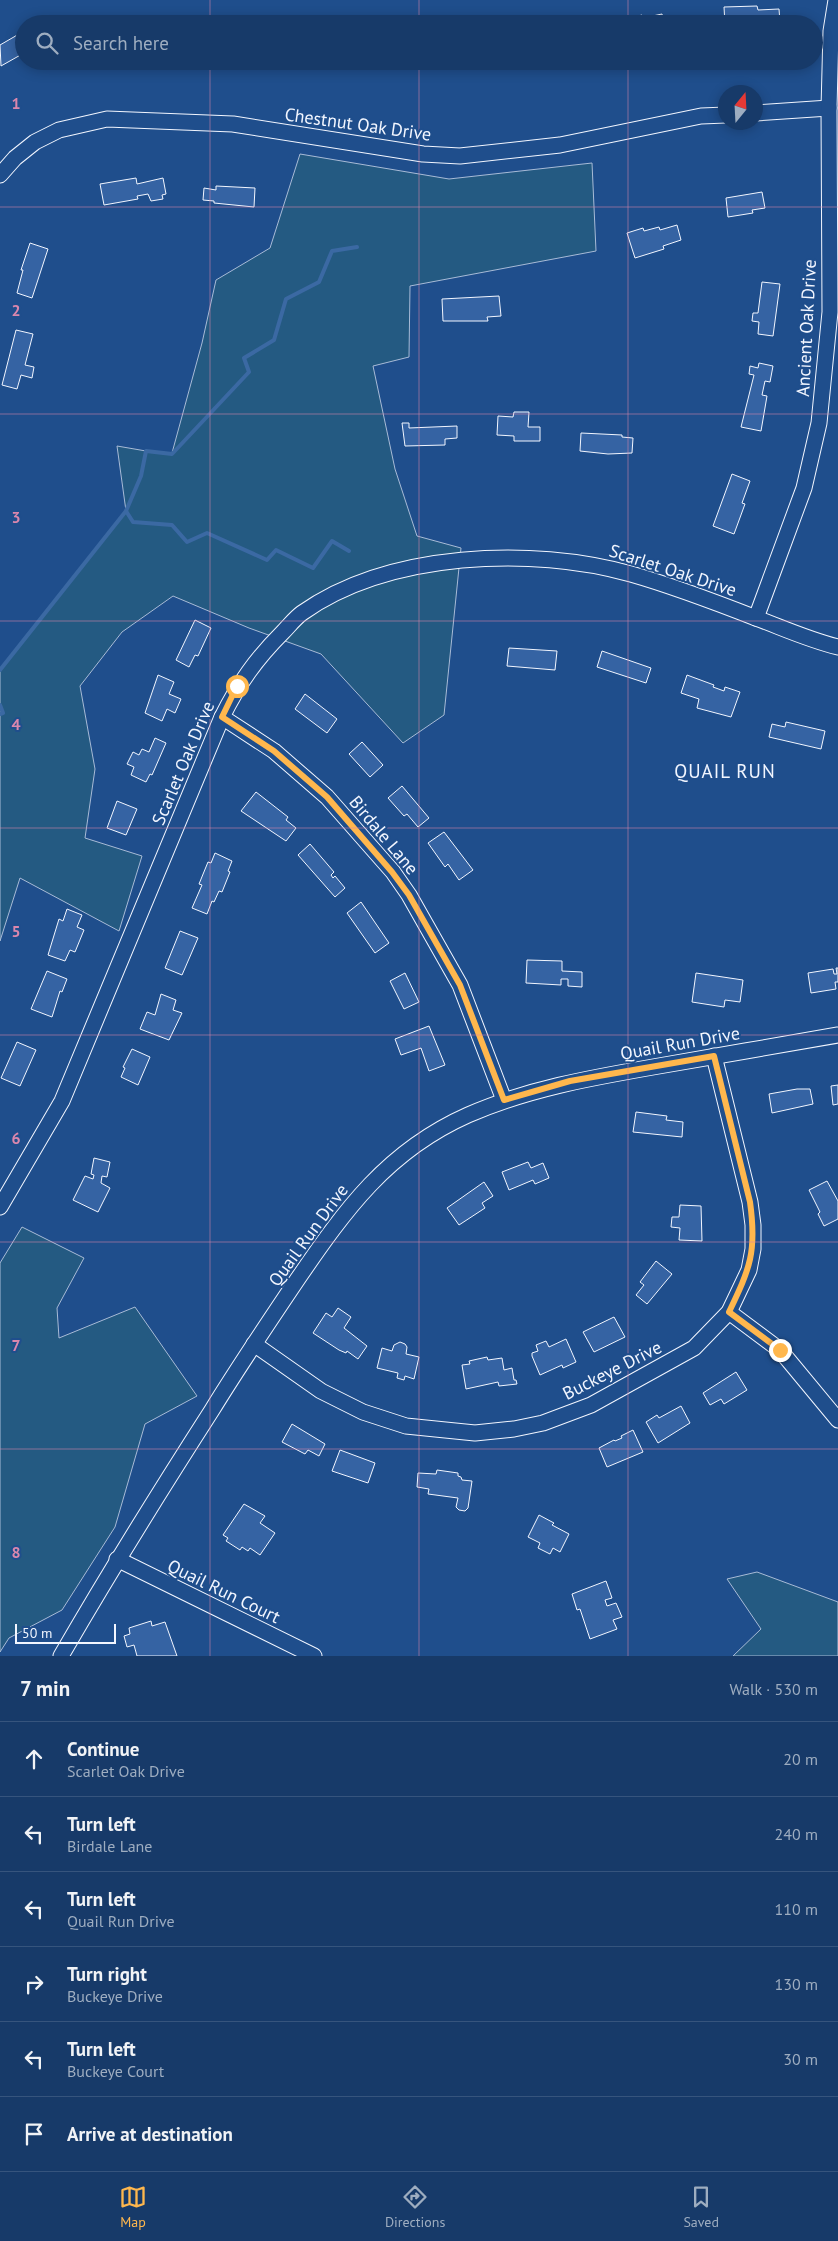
<!DOCTYPE html>
<html lang="en">
<head>
<meta charset="utf-8">
<style>
  body { margin:0; font-family:"PT Sans",sans-serif; background:#244571; color:#f1f3f6 }
  .compass { position:absolute; left:718px; top:85px; width:45px; height:45px; border-radius:50%; background:#173a69; box-shadow:0 2px 12px #0003; rotate:18deg }
  .scale { position:absolute; left:15px; bottom:12px; width:101px; box-sizing:border-box; padding-left:5px; border:2px solid #f2f6ff; border-top:0; font-size:14px; line-height:18px; white-space:nowrap; color:#f2f6ff; -webkit-text-stroke:4px #1f4e8c; paint-order:stroke }
  .stop { position:absolute; width:15px; height:15px; margin:-11px; border:4px solid #ffb74d; border-radius:50%; background:#fff }
  .stop.end { background:#ffb74d; border-color:#fff; box-shadow:0 1px 5px #0008 }
  .list { margin:0; padding:0; list-style:none }
  h2 { display:flex; justify-content:space-between; align-items:center; height:65px; margin:0; padding:0 20px; font-size:21px }
  h2 small { font-size:16px; font-weight:400; color:#9eadc0 }
  .list li { display:grid; grid-template-columns:32px 1fr auto; gap:15px; align-items:center; box-sizing:border-box; height:75px; padding:0 20px; border-top:1px solid #36547d }
  .list b { display:block; font-size:19px; white-space:nowrap }
  .list p { margin:0; font-size:16px; white-space:nowrap; color:#9eadc0 }
  .list em { font-size:16px; font-style:normal; color:#9eadc0 }
  .icon { flex:none; width:28px; height:28px; fill:none; stroke:currentColor; stroke-width:2; stroke-linecap:round; stroke-linejoin:round }
  .map { position:relative; flex:none; width:838px; height:1656px; overflow:hidden }
  .search { position:absolute; background:#173a69; box-shadow:0 2px 12px #0003; left:15px; right:15px; top:15px; height:55px; display:flex; align-items:center; gap:12px; box-sizing:border-box; padding:0 18px; border-radius:28px; color:#9eadc0; font-size:19px }
  .sheet { height:515px; background:#173a69 }
  nav { display:flex; justify-content:space-around; align-items:center; box-sizing:border-box; height:70px; border-top:1px solid #36547d; background:#173a69; font-size:14px; color:#9eadc0 }
  nav a { display:grid; justify-items:center; gap:2px }
  nav .on { color:#ffb74d }
  .map>svg:first-child { display:block }
  .green { fill:#245a82; stroke:#a8bbd7 }
  .lines { fill:none; stroke-linecap:round; stroke-linejoin:round }
  .stream { stroke:#3b69a3; stroke-width:4 }
  .building { fill:#3563a3; stroke:#f2f6ff }
  .minor-casing { stroke:#f2f6ff; stroke-width:17 }
  .minor { stroke:#1f4e8c; stroke-width:15 }
  .route { stroke:#ffb74d; stroke-width:6 }
  .grid { fill:none; stroke:#da87ad; stroke-width:1; stroke-opacity:0.55 }
  .labels { text-anchor:middle; dominant-baseline:central; stroke-width:4; stroke-linejoin:round; paint-order:stroke }
  .street-label { font-size:18px; fill:#f2f6ff; stroke:#1f4e8c }
  .neighbourhood-label { font-size:19px; letter-spacing:1px; fill:#f2f6ff; stroke:#1f4e8c }
  .grid-label { font-size:16px; text-anchor:middle; font-weight:bold; fill:#da87ad; stroke:#1f4e8c; stroke-width:4; stroke-linejoin:round; paint-order:stroke }
</style>
</head>
<body>
<div class="map">
<svg width="838" height="1656" viewBox="0 0 838 1656">
  <rect width="100%" height="100%" fill="#1f4e8c"/>
  <g class="green">
    <path d="M300 154 449 179 592 163 596 251 410 286 409 357 373 366 395 469 417 536 461 548 444 715 403 743 321 654 249 628 173 596 122 632 80 686 95 769 85 838 142 856 119 931 20 878 0 941V670L126 511 117 446 146 451 172 453 202 343 216 280 270 248Z"/>
    <path d="M22 1227 84 1258 57 1308 59 1338 135 1307 197 1396 145 1424 115 1527 62 1610 9 1638 0 1652V1263Z"/>
    <path d="M757 1572 838 1602V1656H733L761 1629 727 1579Z"/>
  </g>
  <g class="lines">
    <g class="stream">
      <path d="M126 511 133 522 172 525 187 542 207 533 267 560 276 550 313 568 332 541 349 551"/>
      <path d="M0 670 126 511 141 476 146 451 172 454 249 372 244 358 274 340 286 299 319 282 332 251 357 247"/>
      <path d="M0 705 3 713 0 714"/>
    </g>
  </g>
  <g class="building">
    <path d="M757 6 758 10 779 9 780 22 725 24 724 7Z"/>
    <path d="M662 14 664 24H628L631 23 630 18 642 15 643 18Z"/>
    <path d="M19 34 24 42V53L1 66 0 45Z"/>
    <path d="M136 178 137 184 163 178 166 194 162 195 163 199 151 201 148 194 137 196 138 199 104 205 100 184Z"/>
    <path d="M216 186 255 188 254 207 214 203V201L203 200 204 188 216 190Z"/>
    <path d="M762 192 765 208 752 210 753 213 728 217 726 198Z"/>
    <path d="M677 225 681 240 663 246 664 249 635 258 627 233 643 228 644 231 659 227 660 230Z"/>
    <path d="M30 243 48 249 32 298 17 293 23 270H21Z"/>
    <path d="M762 282 780 284 773 336 758 334 759 322 752 321 753 313H758Z"/>
    <path d="M499 296 501 316 487 317 488 321H443L442 299Z"/>
    <path d="M16 330 33 334 25 365 34 367 32 378 21 375 17 389 2 385Z"/>
    <path d="M759 363 773 366 770 382 765 381 762 395 767 396 761 431 741 427 754 375 749 374 750 366 758 368Z"/>
    <path d="M514 412H529L528 427H540V441H514V436L497 435 498 416 513 417Z"/>
    <path d="M402 423H409V428L457 426V438L445 439V445L405 446Z"/>
    <path d="M581 433 622 435V437L633 438 632 453 608 454 580 451Z"/>
    <path d="M732 474 750 481 742 503 745 504 734 534 713 526Z"/>
    <path d="M195 620 211 628 198 656 195 655 189 667 176 660Z"/>
    <path d="M509 648 557 651 555 670 507 666Z"/>
    <path d="M602 651 651 668 646 683 597 667Z"/>
    <path d="M158 675 174 682 169 694 181 699 175 713 167 709 162 721 145 713Z"/>
    <path d="M687 675 714 685 713 687 724 691 725 687 740 692 731 717 697 708 699 699 681 693Z"/>
    <path d="M305 694 337 719 327 733 295 709Z"/>
    <path d="M786 722 825 731 821 749 769 737 772 724 785 727Z"/>
    <path d="M155 738 166 743 152 775 150 774 146 782 131 775 134 767 127 764 133 752 139 755 142 749 149 752Z"/>
    <path d="M362 742 383 765 370 777 349 754Z"/>
    <path d="M402 786 429 818 418 827 407 814 404 816 388 798Z"/>
    <path d="M256 792 288 817 286 820 296 828 286 841 241 811Z"/>
    <path d="M117 801 137 809 126 835 107 828Z"/>
    <path d="M444 832 473 870 459 880 448 864 445 867 428 843Z"/>
    <path d="M310 844 334 872 331 875 333 878 335 876 345 888 335 897 298 855Z"/>
    <path d="M215 853 232 861 228 871 230 872 222 892 219 891 214 902 212 901 207 914 192 908 202 885 199 884 208 862 211 863Z"/>
    <path d="M361 902 389 943 375 953 347 913Z"/>
    <path d="M67 909 82 915 77 927 84 930 75 952 70 950 65 961 48 955 59 919 63 921Z"/>
    <path d="M180 931 198 938 182 975 165 968Z"/>
    <path d="M527 960 562 961V971L582 972V987L568 986V979H561V985L526 983Z"/>
    <path d="M836 968H838V982H835L836 989 811 993 808 973 833 969 834 974H837Z"/>
    <path d="M47 971 67 979 62 992 60 991 52 1017 31 1009Z"/>
    <path d="M405 973 419 1002 404 1009 390 981Z"/>
    <path d="M696 973 743 980 740 1002 725 1000 724 1007 692 1002Z"/>
    <path d="M161 994 176 1000 173 1010 182 1013 169 1040 140 1029 147 1012 155 1015Z"/>
    <path d="M429 1026 445 1065 429 1071 421 1048 401 1055 395 1039Z"/>
    <path d="M17 1042 36 1050 20 1086 1 1078Z"/>
    <path d="M132 1049 150 1057 138 1085 121 1077 125 1068 123 1067Z"/>
    <path d="M838 1085V1104L833 1105 831 1086Z"/>
    <path d="M797 1089H810L813 1104 772 1113 769 1094Z"/>
    <path d="M636 1112 667 1116 666 1120 683 1122 682 1137 633 1132Z"/>
    <path d="M94 1158 110 1162 107 1177 102 1176 101 1183 110 1188 98 1212 73 1200 85 1176 93 1179 94 1175 91 1174Z"/>
    <path d="M528 1162 531 1168 543 1163 549 1178 535 1184 533 1180 509 1190 502 1172Z"/>
    <path d="M827 1181 838 1201V1219L824 1226 818 1214 820 1212 809 1190Z"/>
    <path d="M484 1182 493 1196 482 1203 485 1208 459 1225 447 1208Z"/>
    <path d="M680 1205 701 1206 702 1241 679 1240 680 1228 671 1227 672 1217H679Z"/>
    <path d="M656 1261 672 1274 647 1304 636 1295 644 1285 640 1282Z"/>
    <path d="M338 1308 351 1317 344 1328 367 1346 358 1359 347 1351 346 1353 339 1350 313 1333 326 1313 332 1317Z"/>
    <path d="M614 1317 625 1337 594 1352 583 1332Z"/>
    <path d="M566 1339 576 1362 563 1368 562 1365 540 1375 532 1356V1353L538 1351 536 1345 546 1341 549 1347Z"/>
    <path d="M400 1342 405 1344 407 1347 406 1354 419 1357 414 1379 405 1376 404 1380 397 1378 398 1373 377 1368 382 1348 392 1351 394 1345Z"/>
    <path d="M487 1357 488 1360 502 1358 504 1370 512 1368 514 1380H516L517 1384 499 1386 498 1382 466 1389 462 1365 470 1364 469 1361Z"/>
    <path d="M736 1372 747 1390 724 1404 721 1399 710 1405 703 1393Z"/>
    <path d="M681 1406 690 1423 658 1443 646 1422 657 1415 659 1418Z"/>
    <path d="M292 1424 325 1444 319 1456 308 1450 305 1454 282 1442Z"/>
    <path d="M633 1430 643 1452 607 1467 599 1448 614 1440 615 1441 622 1438 621 1436Z"/>
    <path d="M340 1450 375 1463 368 1483 332 1471Z"/>
    <path d="M437 1470 458 1473V1476L461 1477 462 1480 472 1481 468 1508 465 1511 459 1510 456 1507 458 1498 428 1494 429 1489 417 1487 418 1473 436 1474Z"/>
    <path d="M244 1504 265 1516 260 1523 275 1533 260 1555 250 1548 248 1551 242 1547 240 1550 226 1541 228 1538 223 1535Z"/>
    <path d="M539 1515 554 1523 552 1525 569 1534 560 1552 553 1548 550 1554 538 1548 540 1543 528 1537Z"/>
    <path d="M606 1581 612 1598 605 1600 607 1606 616 1603 622 1617 613 1620 617 1629 590 1639 580 1609 577 1610 572 1594Z"/>
    <path d="M151 1621 152 1626 165 1622 177 1656H137L134 1645 127 1647 124 1636 130 1634 129 1628Z"/>
  </g>
  <g class="lines">
    <defs>
      <g id="minor">
        <path d="M756 113 829 108"/>
        <path d="M0 175 15 158 35 142 59 130 107 119 233 124 423 154 460 156 560 145 701 116 726 115"/>
        <path d="M756 618 804 488 819 423 830 312 829 108 831 31 836 0"/>
        <path d="M222 717 274 751 327 797 393 872 409 895 460 985 504 1100"/>
        <path d="M0 1207 62 1101 222 717C239 683 256 659 283 632 289 626 295 618 302 613 388 552 532 546 631 574 673 586 715 602 756 618 783 628 809 640 838 647"/>
        <path d="M729 1312 780 1350 838 1420"/>
        <path d="M254 1344 321 1391 363 1412 406 1426 475 1433 514 1429 543 1423 591 1405 694 1348 729 1312 749 1270 753 1249V1225L750 1202 714 1056"/>
        <path d="M117 1559 314 1656"/>
        <path d="M61 1656C109 1573 160 1491 212 1410 239 1366 268 1323 297 1280 345 1210 387 1151 468 1115 527 1089 590 1078 653 1067 715 1056 776 1046 838 1035"/>
      </g>
    </defs>
    <use href="#minor" class="minor-casing"/>
    <use href="#minor" class="minor"/>
  </g>
  <g class="lines">
    <path class="route" d="M237 686 222 717 274 751 327 797 392 872 409 895 460 985 504 1100 570 1081 714 1056 750 1202C757 1252 750 1268 729 1312L780 1350"/>
  </g>
  <path class="grid" d="M210 0V24M419 0V24M628 0V24M210 61V1656M419 61V1656M628 61V1656M0 207H838M0 414H838M0 621H838M0 828H838M0 1035H838M0 1242H838M0 1449H838"/>
  <g class="labels">
    <g class="street-label">
      <text transform="translate(358 124) rotate(8)">Chestnut Oak Drive</text>
      <text transform="translate(806 328) rotate(-87)">Ancient Oak Drive</text>
      <text transform="translate(673 570) rotate(18)">Scarlet Oak Drive</text>
      <text transform="translate(183 763) rotate(-67)">Scarlet Oak Drive</text>
      <text transform="translate(384 835) rotate(50)">Birdale Lane</text>
      <text transform="translate(680 1043) rotate(-10)">Quail Run Drive</text>
      <text transform="translate(308 1235) rotate(-54)">Quail Run Drive</text>
      <text transform="translate(612 1370) rotate(-27)">Buckeye Drive</text>
      <text transform="translate(224 1591) rotate(26)">Quail Run Court</text>
    </g>
    <g class="neighbourhood-label">
      <text x="725" y="771">QUAIL RUN</text>
    </g>
  </g>
  <g class="grid-label">
    <text x="16" y="109">1</text>
    <text x="16" y="316">2</text>
    <text x="16" y="523">3</text>
    <text x="16" y="730">4</text>
    <text x="16" y="937">5</text>
    <text x="16" y="1144">6</text>
    <text x="16" y="1351">7</text>
    <text x="16" y="1558">8</text>
  </g>
</svg>
<svg class="compass" viewBox="-18 -18 36 36"><path d="M0-13l5 13h-10z" fill="#e53935"/><path d="M0 13l5-13h-10z" fill="#9eadc0"/></svg>
<div class="scale">50 m</div>
<div class="stop" style="left:237px;top:686px"></div>
<div class="stop end" style="left:780px;top:1350px"></div>
<div class="search"><svg class="icon" aria-label="search" viewBox="0 0 24 24"><circle cx="10" cy="10" r="6"/><path d="M15 15l6 6"/></svg>Search here</div>
</div>
<section class="sheet">
<h2>7 min<small>Walk · 530 m</small></h2>
<ul class="list">
<li><svg class="icon" aria-label="ahead" viewBox="0 0 24 24"><path d="M12 20V5M6 11l6-6 6 6"/></svg><div><b>Continue</b><p>Scarlet Oak Drive</p></div><em>20 m</em></li>
<li><svg class="icon" aria-label="left" viewBox="0 0 24 24"><path d="M17 20v-9H6M10 6l-5 5 5 5"/></svg><div><b>Turn left</b><p>Birdale Lane</p></div><em>240 m</em></li>
<li><svg class="icon" aria-label="left" viewBox="0 0 24 24"><path d="M17 20v-9H6M10 6l-5 5 5 5"/></svg><div><b>Turn left</b><p>Quail Run Drive</p></div><em>110 m</em></li>
<li><svg class="icon" aria-label="right" viewBox="0 0 24 24"><path d="M7 20v-9h11M14 6l5 5-5 5"/></svg><div><b>Turn right</b><p>Buckeye Drive</p></div><em>130 m</em></li>
<li><svg class="icon" aria-label="left" viewBox="0 0 24 24"><path d="M17 20v-9H6M10 6l-5 5 5 5"/></svg><div><b>Turn left</b><p>Buckeye Court</p></div><em>30 m</em></li>
<li><svg class="icon" aria-label="arrive" viewBox="0 0 24 24"><path d="M6 21V4h12l-3 4 3 4H6"/></svg><div><b>Arrive at destination</b></div></li>
</ul>
</section>
<nav>
<a class="on"><svg class="icon" aria-label="map" viewBox="0 0 24 24"><path d="M3 6l6-2 6 2 6-2v14l-6 2-6-2-6 2zM9 4v14M15 6v14"/></svg>Map</a>
<a><svg class="icon" aria-label="directions" viewBox="0 0 24 24"><path d="M12 3l9 9-9 9-9-9zM9 14v-3h6M13 9l2 2-2 2"/></svg>Directions</a>
<a><svg class="icon" aria-label="saved" viewBox="0 0 24 24"><path d="M7 4h10v16l-5-4-5 4z"/></svg>Saved</a>
</nav>
</body>
</html>
